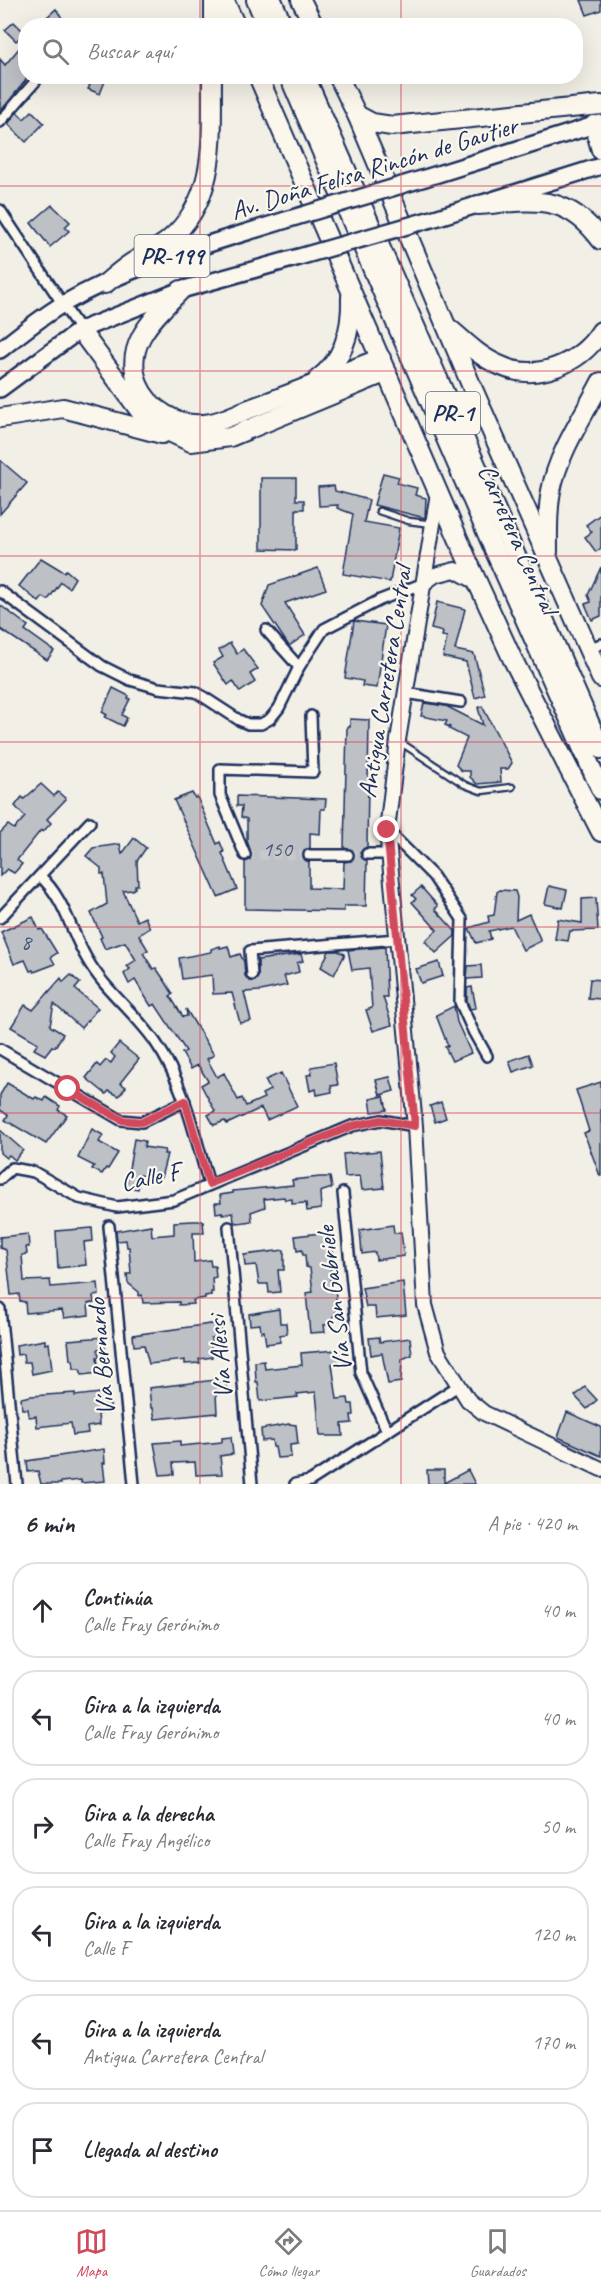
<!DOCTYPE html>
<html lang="es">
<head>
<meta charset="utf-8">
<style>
  body { margin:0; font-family:Caveat,sans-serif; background:#f2f2f3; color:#2b2b33 }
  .stop { position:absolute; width:18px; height:18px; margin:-14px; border:4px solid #d1495b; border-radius:50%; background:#fff }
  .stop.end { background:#d1495b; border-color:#fff; box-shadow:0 2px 6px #0008 }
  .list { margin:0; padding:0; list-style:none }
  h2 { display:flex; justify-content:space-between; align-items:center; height:78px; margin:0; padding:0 24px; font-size:26px }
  h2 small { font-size:20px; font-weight:400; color:#7c7c81 }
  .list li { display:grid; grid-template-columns:39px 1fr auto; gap:18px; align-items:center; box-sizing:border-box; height:96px; margin:0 12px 12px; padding:0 12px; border:2px solid #e1e1e2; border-radius:24px }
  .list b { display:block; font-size:22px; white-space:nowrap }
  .list p { margin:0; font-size:20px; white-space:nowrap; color:#7c7c81 }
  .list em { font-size:20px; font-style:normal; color:#7c7c81 }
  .icon { flex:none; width:33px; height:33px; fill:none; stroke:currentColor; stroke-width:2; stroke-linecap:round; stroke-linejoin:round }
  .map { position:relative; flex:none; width:601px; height:1484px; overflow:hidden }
  .search { position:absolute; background:#fff; box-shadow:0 6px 24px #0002; left:18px; right:18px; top:18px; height:66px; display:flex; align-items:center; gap:15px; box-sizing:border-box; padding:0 21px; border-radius:24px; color:#7c7c81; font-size:22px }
  .sheet { height:726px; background:#fff }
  nav { display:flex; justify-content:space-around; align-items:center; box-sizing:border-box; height:84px; border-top:2px solid #e1e1e2; background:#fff; font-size:16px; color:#7c7c81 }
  nav a { display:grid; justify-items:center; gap:3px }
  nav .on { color:#d1495b }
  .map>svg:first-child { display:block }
  .building { fill:#bdc0c4; stroke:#1b2f5e; stroke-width:1.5 }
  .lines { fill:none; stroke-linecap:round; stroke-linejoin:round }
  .street-tunnel { stroke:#c7c9cb; stroke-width:9; stroke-dasharray:9 4.5; stroke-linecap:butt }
  .lane-casing { stroke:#1b2f5e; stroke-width:9 }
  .street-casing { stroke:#1b2f5e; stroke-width:14 }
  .secondary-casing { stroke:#1b2f5e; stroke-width:18 }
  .primary-casing { stroke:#1b2f5e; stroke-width:20 }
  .highway-casing { stroke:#1b2f5e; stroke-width:22 }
  .lane { stroke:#fbf7ec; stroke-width:4.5 }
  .street { stroke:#fbf7ec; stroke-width:9 }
  .secondary { stroke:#fbf7ec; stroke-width:14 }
  .primary { stroke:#fbf7ec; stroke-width:15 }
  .highway { stroke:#fbf7ec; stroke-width:18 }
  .primary-bridge-casing { stroke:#1b2f5e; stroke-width:20; stroke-linecap:butt }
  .primary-bridge { stroke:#fbf7ec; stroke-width:15 }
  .route { stroke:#d1495b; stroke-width:8 }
  .grid { fill:none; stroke:#d1495b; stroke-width:1.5; stroke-opacity:0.55 }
  .labels { text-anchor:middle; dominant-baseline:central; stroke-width:4.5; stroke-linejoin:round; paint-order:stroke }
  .number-label { font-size:22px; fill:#445378 }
  .shield { fill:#fbf7ec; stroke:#5e6b89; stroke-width:1.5 }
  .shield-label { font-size:24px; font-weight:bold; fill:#1b2f5e }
  .street-label { font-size:26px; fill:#1b2f5e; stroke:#fbf7ec }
</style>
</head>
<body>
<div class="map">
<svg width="601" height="1484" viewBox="0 0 601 1484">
  <rect width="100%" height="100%" fill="#f2efe6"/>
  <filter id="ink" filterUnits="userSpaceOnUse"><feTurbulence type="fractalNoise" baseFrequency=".0167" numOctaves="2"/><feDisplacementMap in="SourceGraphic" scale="12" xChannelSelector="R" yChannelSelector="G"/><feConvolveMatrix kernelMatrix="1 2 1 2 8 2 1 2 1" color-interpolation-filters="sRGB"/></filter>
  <g filter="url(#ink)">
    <g class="building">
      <path d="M581 0H601V10L587 15Z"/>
      <path d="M56 9 62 18 53 26H37Z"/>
      <path d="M14 22 25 33 16 41 5 30Z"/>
      <path d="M26 40V80L0 112V59L5 65Z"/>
      <path d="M71 76H107L100 94 88 89 90 85Z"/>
      <path d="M32 111 44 123 26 142 8 124 17 112 24 119Z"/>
      <path d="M52 205 70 222 65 227 69 231 50 247 31 223Z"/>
      <path d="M0 460 27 483 0 514Z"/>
      <path d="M383 473 399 477 397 483 417 488 415 495 426 498 425 518 374 505Z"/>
      <path d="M261 478H296V500H304V509H296V550L261 549Z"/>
      <path d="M334 486 335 491 369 500 364 522 399 528 390 582 343 574 353 514 337 508 338 505 319 506 318 487Z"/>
      <path d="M601 514V548L596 552 585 537 592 532 586 525Z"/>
      <path d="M41 558 64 572 66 570 75 578 69 588 61 582 48 600 43 597 39 602 19 586Z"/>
      <path d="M601 567V616L592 620 585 604 591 602 588 595Z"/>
      <path d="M318 568 326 589 285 603 305 635 289 646 262 606 269 585Z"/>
      <path d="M437 602 465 609 455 650 474 654 485 695 475 698 466 662 443 657 447 637 442 636 443 632 431 629Z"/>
      <path d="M0 605 28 626 25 630 54 651 47 660 0 629Z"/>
      <path d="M354 621 386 625 377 688 362 686 363 681 345 678Z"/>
      <path d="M230 643 237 654 243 649 258 669 250 674 255 682 240 692 233 681 228 685 213 663 223 657 219 650Z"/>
      <path d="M113 688 129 696 128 698 130 699 122 715 127 718 123 726 105 717 107 715 102 712Z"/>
      <path d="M424 703 446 706 483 725 478 708 482 706 512 763 508 769H500L501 782 477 784 470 777V771H462L456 765 467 738 449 729 450 727 445 725 447 721 421 716Z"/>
      <path d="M350 719 369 720 367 847 363 849 360 853 362 858 367 861 366 906H344V911L245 909V862L250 860 252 855 247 841V819L241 817 242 806H237V796L326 799 325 809H321L320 834 310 833V848L304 851 302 856 305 860 309 862V888L343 889 344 862 351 861 355 856 352 850 344 848 347 727H350Z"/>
      <path d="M41 784 54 796 58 792 66 799 47 819 51 823 43 832 41 830 17 860 22 864 16 871 14 873 7 869 0 876V833L8 825 14 829 25 817 15 806 22 797 24 799Z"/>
      <path d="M192 793 195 798 197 797 217 844 220 842 224 852 222 853 237 889 218 897 174 800Z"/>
      <path d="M134 838 146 848 137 861 138 885H135V888L132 890 123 891 137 921 145 917 150 928 139 935 148 950 143 953 153 969 156 968 165 981 173 994 170 996 183 1017 187 1016 186 1009 214 1055 207 1059 217 1077 224 1073 238 1100 242 1098 246 1106 264 1098 262 1094 270 1090 265 1080 281 1073 297 1106 267 1120 261 1108 227 1124 225 1121 214 1125 208 1115 215 1111 201 1085 208 1081 198 1065 191 1069 182 1053 186 1051 155 1004 151 1006 135 980 129 984 124 974 130 969 127 966 136 960 125 942 105 949 100 938 102 937 91 913 107 904 104 874H101V868L86 856 93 848 120 844 122 854Z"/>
      <path d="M549 886 567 890 563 908 545 904Z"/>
      <path d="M421 887 438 906 435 909 455 931V936L436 953 425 941 437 930 412 902 416 899 412 895Z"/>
      <path d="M500 890 515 891 517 897 516 920 529 914 541 941 523 950 511 926 489 931 491 939 476 943 469 928 489 922 488 916 494 915 497 892Z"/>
      <path d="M596 898 598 930 570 931 568 941 555 939 558 919 582 923V899Z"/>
      <path d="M33 917 39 930 42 929 57 953 51 957 55 964 34 972 33 970 30 971 25 960 14 964 1 932Z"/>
      <path d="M220 946V948L228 946 231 957 240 954 244 962 245 976 250 981H255L258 977V960L301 954 303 961 297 963 299 972 284 976 287 985 261 991 244 992 251 1021 240 1023 232 993 213 994 212 975 182 979 179 958 211 952V949Z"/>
      <path d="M385 947 387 997H383L392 1025 373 1031 366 1010 372 1008 369 968 352 970 348 950Z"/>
      <path d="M329 951H338L345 954 334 975 321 967Z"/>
      <path d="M439 962 443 976 421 983 416 969Z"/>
      <path d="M481 965 482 978 467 979 468 966Z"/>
      <path d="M71 975 80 983 75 989 98 1008 81 1028 54 1004 50 1026 63 1034 55 1047 52 1046 45 1055 34 1049 38 1043 11 1027 25 1005 33 1010 61 978 63 982Z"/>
      <path d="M590 979 601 980V999L588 998Z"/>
      <path d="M472 987 476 1008 470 1009 467 1001V988Z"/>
      <path d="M454 1006 457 1022 471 1053 452 1061 445 1047 448 1046 436 1015Z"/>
      <path d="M119 1043 139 1059 120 1083 126 1087 119 1096 109 1091 106 1094 86 1078 97 1064 100 1067 106 1060 111 1063 115 1057 111 1053Z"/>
      <path d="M529 1054 533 1065 513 1072 509 1061Z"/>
      <path d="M334 1063 338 1085 331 1086 332 1092 317 1095 316 1089 310 1091 307 1075 312 1074 311 1067Z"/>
      <path d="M390 1077 394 1091 380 1095 376 1080Z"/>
      <path d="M601 1082V1176H600L584 1133 589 1131 576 1090Z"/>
      <path d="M7 1083 34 1099 36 1097 44 1101 46 1097 60 1106 58 1110 67 1115 46 1144 5 1120 8 1115 0 1110V1095Z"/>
      <path d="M384 1096 387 1110 372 1112 370 1099Z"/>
      <path d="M441 1102 446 1118 435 1122 430 1106Z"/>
      <path d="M92 1129 103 1135 99 1142 118 1153 108 1169 106 1168 102 1174 92 1169 94 1166 78 1158Z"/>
      <path d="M0 1130 23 1150 15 1160 9 1155 6 1158 0 1153Z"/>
      <path d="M134 1139 145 1141 144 1147 165 1150 164 1154H167L161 1178 140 1175 138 1189 126 1187Z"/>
      <path d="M380 1151 384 1188 362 1190 360 1176 345 1177 343 1154Z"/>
      <path d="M320 1177H330L332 1188 320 1192 321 1209 307 1211 306 1203 292 1204V1199L285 1200 284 1197 264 1199 265 1207 251 1212 252 1221 238 1223 234 1222 233 1213 222 1214V1212L216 1213 215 1203H221L220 1195 233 1193V1191L293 1185 292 1180Z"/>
      <path d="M193 1221H203L204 1233H193L194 1262 210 1260 211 1266H215L216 1277 212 1278 213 1292H211V1295L205 1296V1298L193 1300 194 1304 179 1305V1302L143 1303 142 1295 139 1296V1292L128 1283 127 1274H131L129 1247H127L126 1240 117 1241 116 1231 151 1225 152 1236 174 1234V1222Z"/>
      <path d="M393 1225 394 1233 401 1232 404 1256 376 1260 375 1252 362 1254 360 1230Z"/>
      <path d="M92 1228 93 1241 84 1242 86 1265 58 1268 56 1231Z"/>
      <path d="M321 1233H330L334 1268H331L330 1274 331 1292 335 1291 337 1303H335L336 1313 332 1318 333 1324 324 1325 325 1332 310 1333 306 1293 313 1292 310 1268 306 1267 305 1255H303L302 1250 297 1251 295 1236Z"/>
      <path d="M28 1234 29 1247H26L27 1254 22 1255 24 1281 50 1280 51 1287 98 1283 99 1295 93 1296 94 1303H88L89 1315 64 1318 62 1310 26 1313 25 1302 20 1301 19 1294 11 1295 6 1250 0 1248V1237Z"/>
      <path d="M284 1250V1270H278L280 1292 269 1293 268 1284H259L256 1265 245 1266 244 1255Z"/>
      <path d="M403 1282 406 1315 376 1318 375 1307H366L362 1288Z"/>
      <path d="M279 1309 280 1323H286L287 1334 280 1335V1342L266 1344 264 1331 261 1332 260 1324 250 1325 249 1314Z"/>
      <path d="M210 1324 221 1325 222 1336 211 1338 212 1357 199 1359 200 1363 185 1364V1360L149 1364 144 1345 134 1346 133 1335Z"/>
      <path d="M104 1337 105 1349H98L99 1357H97L99 1373 82 1375 80 1369H74L73 1360H70L68 1340Z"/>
      <path d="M379 1337 380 1342 410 1338 412 1355 402 1359 401 1382 388 1384 382 1353 371 1355 369 1338Z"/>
      <path d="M45 1340V1344L49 1343 52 1370 32 1374 30 1362H24L23 1354 17 1355 16 1345Z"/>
      <path d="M337 1350 341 1351 342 1363 332 1364 337 1399 348 1398 349 1404H353L354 1415H351L352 1423 342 1424 343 1436H320L316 1392 297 1394 298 1397 260 1401 258 1382H256L255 1362 264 1361 265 1369 302 1365 301 1353Z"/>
      <path d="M215 1380V1382L226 1381 227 1393 216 1394 217 1413 155 1419 153 1408H151L149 1388Z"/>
      <path d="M585 1387 597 1400 587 1409 575 1396Z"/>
      <path d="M108 1392 111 1412 98 1414 99 1425 87 1427 88 1433 73 1435 71 1423 37 1427 36 1416 29 1417 28 1409H22L21 1398 31 1396 75 1393V1396Z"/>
      <path d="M567 1412 601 1427V1456L558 1437Z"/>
      <path d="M289 1424 296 1425 298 1444 290 1445 291 1457 277 1458 275 1447H273L272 1440 262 1441 261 1429Z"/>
      <path d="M231 1437 233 1454 220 1456 222 1474 196 1475 195 1462 173 1463 174 1474 160 1475 154 1443 180 1441V1446L222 1442V1438Z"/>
      <path d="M104 1449 105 1463H103L105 1481 81 1483V1480L61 1482V1484H41L38 1471 28 1472 27 1461Z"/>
      <path d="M427 1470H444V1483L468 1470 475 1484H428Z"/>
    </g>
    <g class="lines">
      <g class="street-tunnel">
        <path d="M245 855H309"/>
        <path d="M348 855 367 854"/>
      </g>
      <defs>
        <g id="lane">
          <path d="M379 511 409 521 432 524"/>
          <path d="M400 742 465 785 481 791 512 787"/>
        </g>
        <g id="street">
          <path d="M0 122 40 76"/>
          <path d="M0 210 80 330"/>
          <path d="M0 591 102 666 130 680 158 688 196 692 239 720 248 724H261L270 719 279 708 299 667 324 629 380 600 424 583"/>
          <path d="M266 630 299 667"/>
          <path d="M588 649 601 644"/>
          <path d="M406 693 461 702"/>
          <path d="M387 830 433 876 462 919 460 1002 473 1031 487 1056"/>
          <path d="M367 854H389"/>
          <path d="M245 855 220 795V769L313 772 311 716"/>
          <path d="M309 855H348"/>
          <path d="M40 876C65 899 70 930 87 959 105 991 136 1013 156 1043 185 1085 195 1137 209 1184"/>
          <path d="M0 918 90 822"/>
          <path d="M252 975 250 951 397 939"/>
          <path d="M0 1049 121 1120 142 1122 185 1101"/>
          <path d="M0 1179 12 1168 34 1172 79 1198 117 1207 174 1200 352 1126 381 1120 415 1126"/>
          <path d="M343 1193 361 1373 387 1431"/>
          <path d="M109 1226 134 1484"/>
          <path d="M229 1227 252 1484"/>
          <path d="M0 1309 17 1484"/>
          <path d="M295 1484 310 1481 458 1386"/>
        </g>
        <g id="secondary">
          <path d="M438 493 398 740 387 830 415 1126 425 1305 438 1352 468 1400 484 1413 601 1469"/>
          <path d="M424 583 435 575 455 570 478 583"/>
        </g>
        <g id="primary">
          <path d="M425 178 601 123"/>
          <path d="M435 218 601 166"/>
          <path d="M0 350C20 334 41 317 63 304 132 264 210 244 286 220"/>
          <path d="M0 389 80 330 181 290 299 257"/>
        </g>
        <g id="highway">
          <path d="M224 0 236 26"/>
          <path d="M256 0 267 26"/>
          <path d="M272 0 283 26"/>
          <path d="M301 0 314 26"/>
          <path d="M214 26V0"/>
          <path d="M258 76 470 566 512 658 601 832"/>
          <path d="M289 76 492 545 601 790"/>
          <path d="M305 76 601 749"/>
          <path d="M338 76 357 115 472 387 601 678"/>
          <path d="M357 115 372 123 392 126 601 105"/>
          <path d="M594 125 601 150"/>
          <path d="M478 205C531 201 565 191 601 240"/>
          <path d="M105 284C113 277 121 270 130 264 143 255 157 250 169 240 219 197 211 136 212 76"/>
          <path d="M181 290C155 317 123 343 138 384 148 409 178 427 204 424 220 423 237 413 252 408 295 392 338 375 381 358"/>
          <path d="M450 329C465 342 480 357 499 365 536 383 580 364 601 331"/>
          <path d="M80 330 142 414 161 428 191 442 230 437 387 372"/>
          <path d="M318 379C345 359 352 329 351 297"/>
          <path d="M0 418 63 408 162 434"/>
          <path d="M548 552C548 532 547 511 551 491 558 453 583 417 601 382"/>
        </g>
      </defs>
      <use href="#lane" class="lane-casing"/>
      <use href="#street" class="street-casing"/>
      <use href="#secondary" class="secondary-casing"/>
      <use href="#primary" class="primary-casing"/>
      <use href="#highway" class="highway-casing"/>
      <use href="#lane" class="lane"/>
      <use href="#street" class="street"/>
      <use href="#secondary" class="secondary"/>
      <use href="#primary" class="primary"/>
      <use href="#highway" class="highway"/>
      <defs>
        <g id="primary-bridge">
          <path d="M286 220 425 178"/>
          <path d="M299 257 435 218"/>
        </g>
      </defs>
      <use href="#primary-bridge" class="primary-bridge-casing"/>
      <use href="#primary-bridge" class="primary-bridge"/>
    </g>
  </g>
  <g class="lines" filter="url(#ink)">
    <path class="route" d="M68 1089 122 1120 142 1122 185 1101 209 1184 352 1126 381 1120 415 1126 387 830"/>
  </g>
  <path class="grid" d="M200 0V26M401 0V26M200 76V1484M401 76V1484M0 186H601M0 371H601M0 556H601M0 742H601M0 927H601M0 1113H601M0 1298H601"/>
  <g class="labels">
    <g class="number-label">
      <text x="277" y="849">150</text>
      <text x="26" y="942">8</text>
    </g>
    <g class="shield">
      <rect x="134.5" y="235" width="75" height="42" rx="4.5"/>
      <rect x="426" y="392" width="54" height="42" rx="4.5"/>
    </g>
    <g class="shield-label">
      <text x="172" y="256">PR-199</text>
      <text x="453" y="413">PR-1</text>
    </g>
    <g class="street-label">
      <text transform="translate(374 168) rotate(-17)">Av. Doña Felisa Rincón de Gautier</text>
      <text transform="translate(518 539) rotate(66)">Carretera Central</text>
      <text transform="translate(385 682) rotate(-81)">Antigua Carretera Central</text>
      <text transform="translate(150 1177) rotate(-11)">Calle F</text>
      <text transform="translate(334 1299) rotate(-97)">Vía San Gabriele</text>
      <text transform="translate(101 1357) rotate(-95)">Vía Bernardo</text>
      <text transform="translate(220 1357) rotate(-95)">Vía Alessi</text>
    </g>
  </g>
</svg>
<div class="stop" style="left:68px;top:1089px"></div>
<div class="stop end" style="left:387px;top:830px"></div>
<div class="search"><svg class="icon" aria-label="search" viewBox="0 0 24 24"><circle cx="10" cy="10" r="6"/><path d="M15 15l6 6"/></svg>Buscar aquí</div>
</div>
<section class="sheet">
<h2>6 min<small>A pie · 420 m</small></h2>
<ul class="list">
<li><svg class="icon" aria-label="ahead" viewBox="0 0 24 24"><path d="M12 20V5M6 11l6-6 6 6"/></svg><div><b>Continúa</b><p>Calle Fray Gerónimo</p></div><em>40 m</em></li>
<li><svg class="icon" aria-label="left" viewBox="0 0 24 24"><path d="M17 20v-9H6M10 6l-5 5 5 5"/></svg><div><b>Gira a la izquierda</b><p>Calle Fray Gerónimo</p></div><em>40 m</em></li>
<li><svg class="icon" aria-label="right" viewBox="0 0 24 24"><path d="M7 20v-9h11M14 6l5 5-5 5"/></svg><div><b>Gira a la derecha</b><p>Calle Fray Angélico</p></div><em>50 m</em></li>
<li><svg class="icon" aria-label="left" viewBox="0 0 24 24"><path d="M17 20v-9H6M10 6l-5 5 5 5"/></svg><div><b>Gira a la izquierda</b><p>Calle F</p></div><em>120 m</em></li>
<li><svg class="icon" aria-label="left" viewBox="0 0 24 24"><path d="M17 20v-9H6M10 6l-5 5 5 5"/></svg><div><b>Gira a la izquierda</b><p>Antigua Carretera Central</p></div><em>170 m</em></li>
<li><svg class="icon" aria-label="arrive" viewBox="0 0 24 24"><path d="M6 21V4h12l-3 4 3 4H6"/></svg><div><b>Llegada al destino</b></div></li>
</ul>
</section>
<nav>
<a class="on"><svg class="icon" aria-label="map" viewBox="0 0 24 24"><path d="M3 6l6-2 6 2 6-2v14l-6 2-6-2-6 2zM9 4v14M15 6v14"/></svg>Mapa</a>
<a><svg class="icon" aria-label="directions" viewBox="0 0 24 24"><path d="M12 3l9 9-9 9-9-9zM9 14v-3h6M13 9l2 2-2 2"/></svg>Cómo llegar</a>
<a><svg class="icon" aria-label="saved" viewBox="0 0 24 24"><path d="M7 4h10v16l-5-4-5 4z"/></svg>Guardados</a>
</nav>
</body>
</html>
